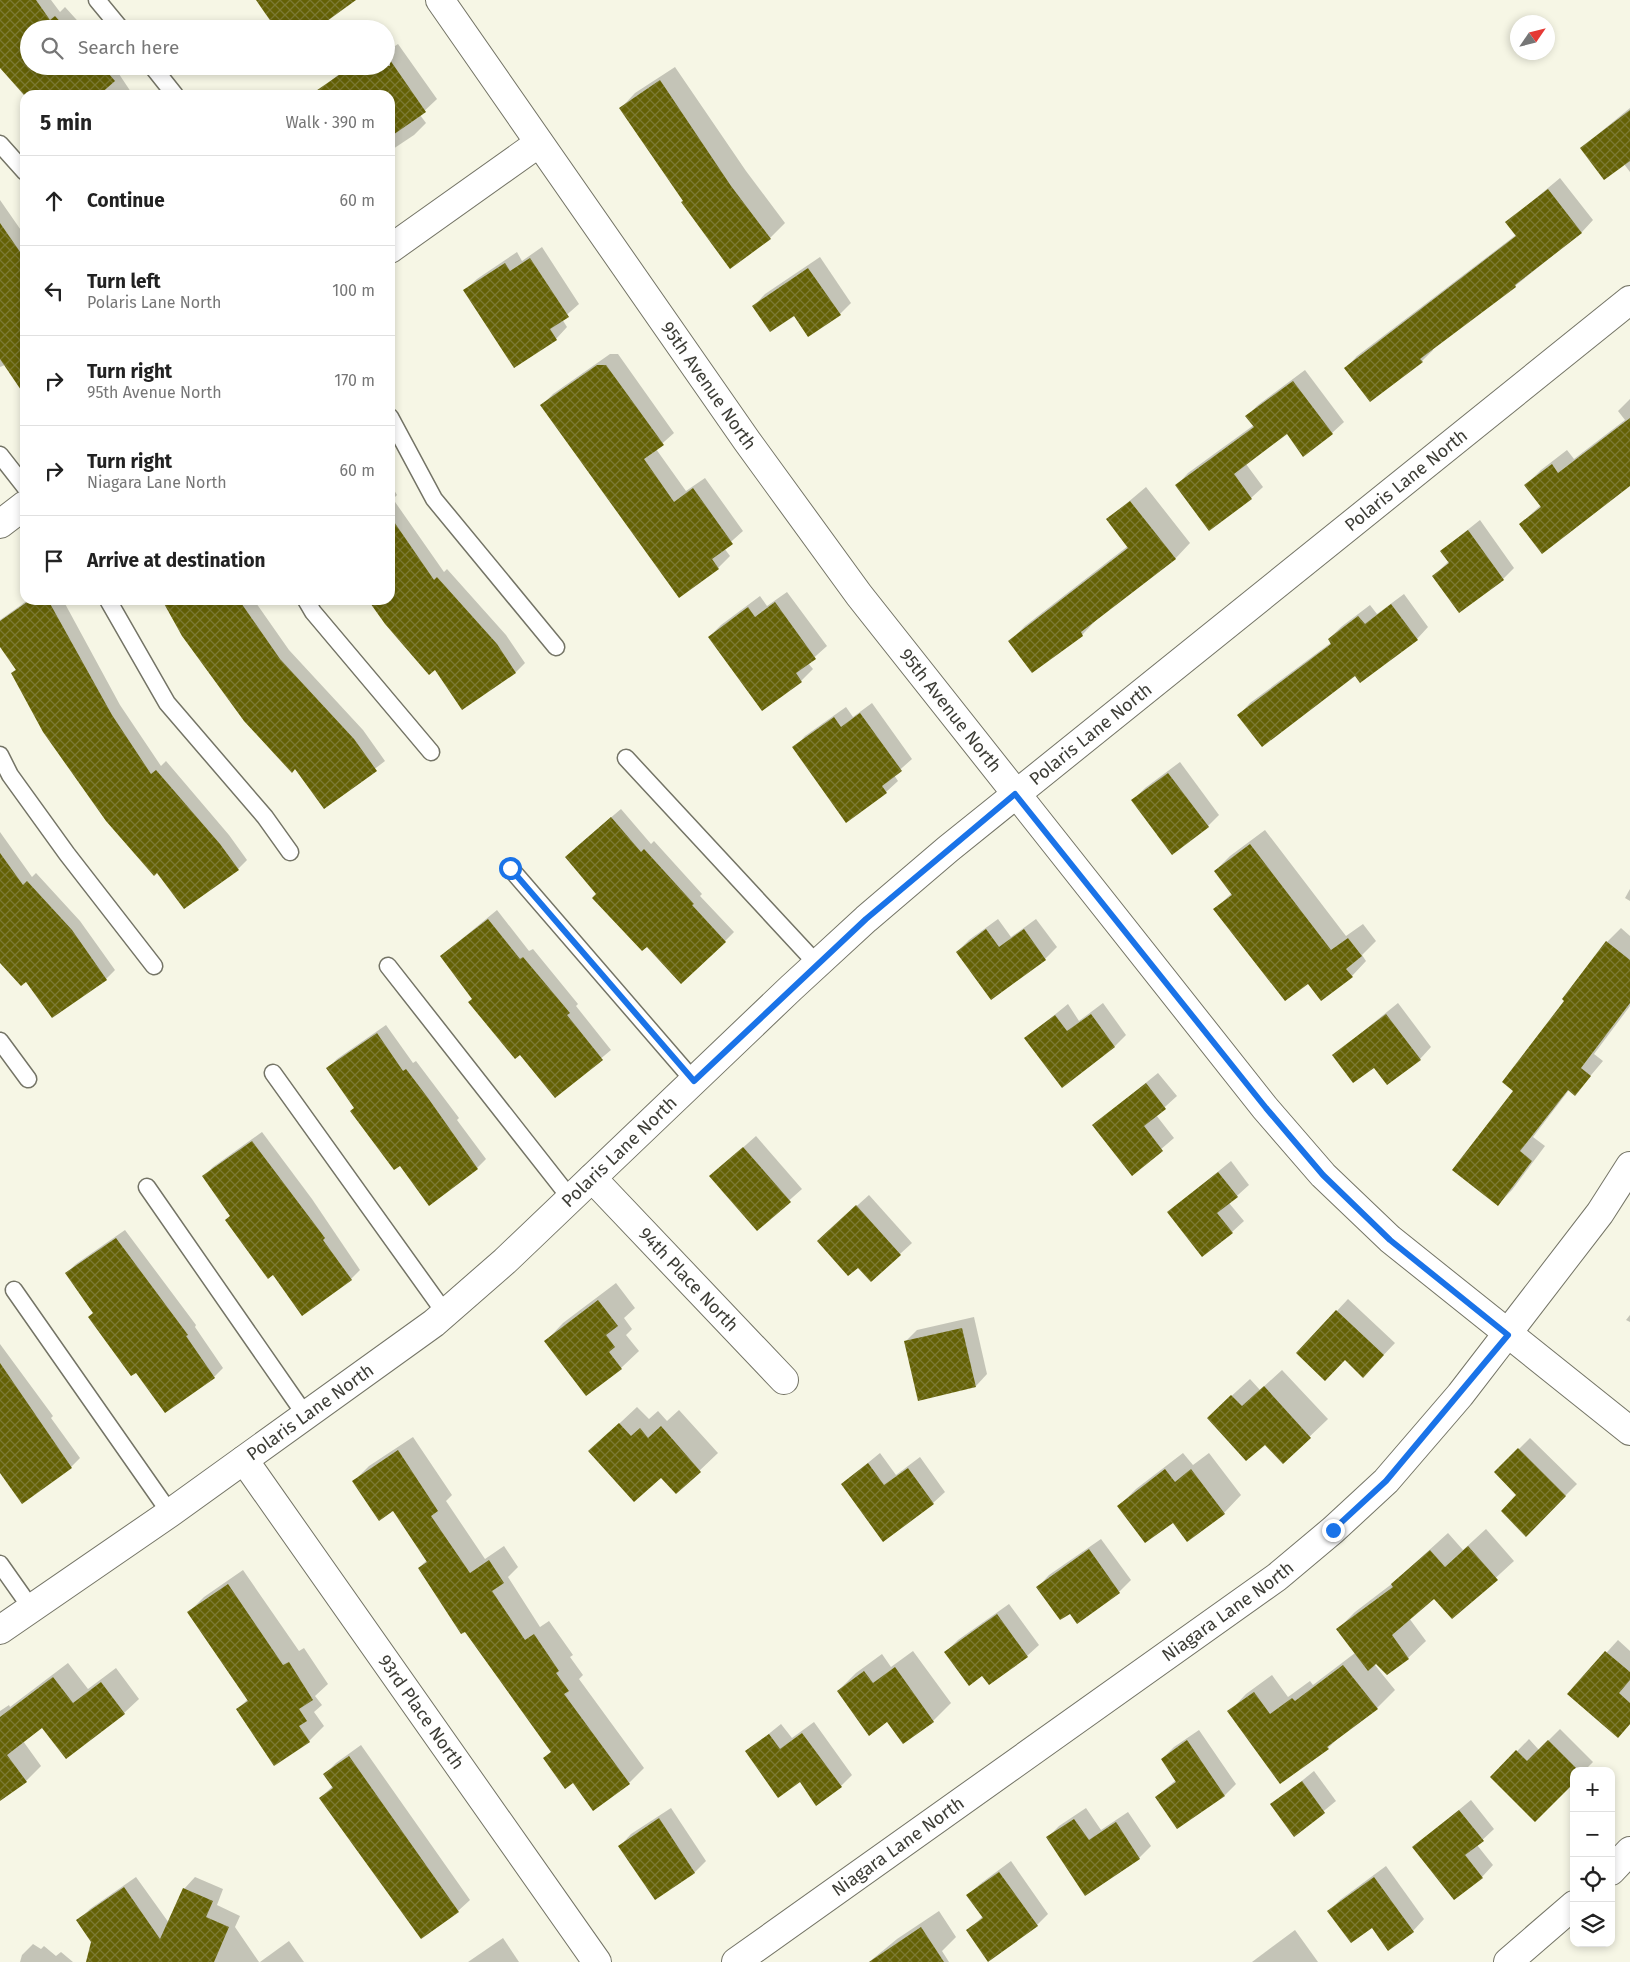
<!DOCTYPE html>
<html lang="en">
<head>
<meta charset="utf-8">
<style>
  body { margin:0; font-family:"Fira Sans",sans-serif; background:#f6f6f6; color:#222 }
  .controls { position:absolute; right:15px; bottom:15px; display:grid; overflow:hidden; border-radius:10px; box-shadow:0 2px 8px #0003 }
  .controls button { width:45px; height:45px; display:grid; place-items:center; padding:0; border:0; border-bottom:1px solid #e0e0e0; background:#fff; color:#222; font:25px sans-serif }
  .compass { position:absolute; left:1510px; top:15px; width:45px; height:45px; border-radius:50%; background:#fff; box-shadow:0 2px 8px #0003; rotate:55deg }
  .stop { position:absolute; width:15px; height:15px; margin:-11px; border:4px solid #1a73e8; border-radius:50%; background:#fff }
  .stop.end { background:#1a73e8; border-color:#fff; box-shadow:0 1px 5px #0008 }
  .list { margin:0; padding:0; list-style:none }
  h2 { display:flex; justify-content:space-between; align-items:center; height:65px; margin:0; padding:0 20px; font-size:21px }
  h2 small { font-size:16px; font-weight:400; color:#767676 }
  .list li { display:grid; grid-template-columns:32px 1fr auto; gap:15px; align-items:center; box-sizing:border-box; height:90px; padding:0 20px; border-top:1px solid #e0e0e0 }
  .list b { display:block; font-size:19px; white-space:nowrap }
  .list p { margin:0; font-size:16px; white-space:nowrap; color:#767676 }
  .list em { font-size:16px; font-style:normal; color:#767676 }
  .icon { flex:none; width:28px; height:28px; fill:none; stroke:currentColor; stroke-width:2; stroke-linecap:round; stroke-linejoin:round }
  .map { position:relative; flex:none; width:1630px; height:1962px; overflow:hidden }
  .search { position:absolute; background:#fff; box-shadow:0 2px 8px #0003; left:20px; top:20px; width:375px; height:55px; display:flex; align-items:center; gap:12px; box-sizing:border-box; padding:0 18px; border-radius:28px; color:#767676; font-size:19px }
  .panel { position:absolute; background:#fff; box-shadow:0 2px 8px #0003; left:20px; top:90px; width:375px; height:515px; border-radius:15px }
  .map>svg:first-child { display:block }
  .shadow { fill:#0003 }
  .building { fill:url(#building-cross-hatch) }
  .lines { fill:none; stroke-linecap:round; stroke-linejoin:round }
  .lane-casing { stroke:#747466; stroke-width:19 }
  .street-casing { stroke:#747466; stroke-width:30 }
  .lane { stroke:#fff; stroke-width:16 }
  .street { stroke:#fff; stroke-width:28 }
  .route { stroke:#1a73e8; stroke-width:6 }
  .labels { text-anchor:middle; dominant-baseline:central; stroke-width:5; stroke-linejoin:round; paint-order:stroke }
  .street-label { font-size:18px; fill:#3d3d36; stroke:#fff }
</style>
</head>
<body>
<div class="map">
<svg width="1630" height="1962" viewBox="0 0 1630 1962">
  <defs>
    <pattern id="building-cross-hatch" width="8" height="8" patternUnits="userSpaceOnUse" patternTransform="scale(1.25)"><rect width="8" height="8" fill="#646105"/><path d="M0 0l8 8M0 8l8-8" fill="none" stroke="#7c7a34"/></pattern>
  </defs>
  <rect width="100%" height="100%" fill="#f6f6e5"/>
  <g class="shadow">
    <path d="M0 0H51L60 12 65 7 85 29H29V66H119L123 71 119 74 133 95H27L0 64Z"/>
    <path d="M398 44 437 99 420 115 426 123 414 135 390 151V95H326L322 88 349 66H386V52Z"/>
    <path d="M675 67 746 171 785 223 770 238 730 267 621 108 635 93Z"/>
    <path d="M1630 108V172L1624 164 1581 148Z"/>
    <path d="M1560 178 1593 220 1582 232 1515 286 1432 348 1433 350 1422 361 1346 368 1357 356 1516 235 1507 222Z"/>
    <path d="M0 200 25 236V394L5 365 0 367Z"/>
    <path d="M542 247 579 304 562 319 567 327 556 339 465 290 477 279 517 252 522 261Z"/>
    <path d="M820 257 851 303 840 314 754 306 765 294Z"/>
    <path d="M610 354H618L674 433 656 449 686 491 705 478 743 531 724 548 730 556 718 568 679 596 542 405 553 394Z"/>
    <path d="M1305 370 1344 422 1332 433 1303 455 1287 433 1246 464 1263 487 1251 498 1177 485 1188 473 1254 425 1247 416 1258 405Z"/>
    <path d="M1630 399V484L1520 524 1541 505 1526 485 1541 470 1567 450 1574 459 1625 420 1618 411Z"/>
    <path d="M390 483 397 495 393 499 444 572 447 569 506 635 525 663 516 672 435 668 369 600H390Z"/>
    <path d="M1146 487 1190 543 1175 559 1097 619 1082 635 1010 641 1025 626 1128 546 1108 519Z"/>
    <path d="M1480 520 1514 568 1503 579 1434 576 1449 561 1441 551Z"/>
    <path d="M787 592 827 646 808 663 813 669 801 681 762 709 709 637 721 625 760 596 767 606Z"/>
    <path d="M1404 594 1428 627 1417 639 1239 715 1250 703 1332 642 1329 639 1341 627 1370 605 1377 614Z"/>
    <path d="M28 600H63L120 705 161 766 166 761 229 835 247 860 238 869 12 673 17 668 0 644V620Z"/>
    <path d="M163 600H254L289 650 363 730 385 761 325 807Z"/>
    <path d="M872 703 912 759 894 775 898 781 886 792 794 748 805 736 846 707 853 717Z"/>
    <path d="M1180 762 1219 815 1208 826 1133 800 1145 788Z"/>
    <path d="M621 809 651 844 654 841 702 894 700 896 734 932 725 941 598 893 575 848Z"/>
    <path d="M1265 830 1346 936 1363 924 1376 941 1362 955 1366 961 1352 976 1308 982 1215 909 1232 893 1215 871 1230 856Z"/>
    <path d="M0 832 32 877 36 873 80 921 115 970 106 979 27 980 0 961Z"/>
    <path d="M1630 889V901L1625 898Z"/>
    <path d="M497 910 529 951 533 949 578 1004 576 1006 611 1050 555 1097 473 998 441 956Z"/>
    <path d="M998 919 1011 937 1036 919 1057 947 1045 959 992 998 957 952 969 940Z"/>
    <path d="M1621 928 1630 936V1006L1594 1054 1603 1061 1575 1094 1569 1090 1533 1137 1545 1146 1512 1190 1498 1204 1515 1090 1566 1001 1607 942Z"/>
    <path d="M1103 1003 1126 1035 1115 1046 1026 1038 1068 1004 1079 1021Z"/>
    <path d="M1398 1003 1431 1047 1420 1059 1374 1066 1334 1055Z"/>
    <path d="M386 1025 413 1063 416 1061 459 1118 457 1120 486 1159 477 1168 400 1164 328 1068 337 1059Z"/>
    <path d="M1158 1073 1177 1096 1156 1115 1174 1138 1132 1174 1094 1125Z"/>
    <path d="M262 1132 312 1199 360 1270 351 1279 273 1274 204 1176 213 1167Z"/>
    <path d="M756 1136 802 1189 757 1229 711 1176Z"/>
    <path d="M1231 1161 1249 1185 1229 1203 1244 1221 1232 1232 1169 1212Z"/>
    <path d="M869 1195 912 1243 900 1254 830 1230Z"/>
    <path d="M125 1230 196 1325 195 1327 223 1368 214 1377 165 1411 67 1273 76 1264Z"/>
    <path d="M616 1283 635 1308 624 1318 632 1329 626 1335 639 1351 621 1368 546 1341 563 1323Z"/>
    <path d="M1348 1299 1395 1343 1375 1364 1298 1353Z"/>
    <path d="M1630 1315V1322L1626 1320Z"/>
    <path d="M974 1317 987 1374 976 1386 905 1342 917 1330Z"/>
    <path d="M0 1344 53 1416 51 1418 80 1458 71 1467 0 1471Z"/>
    <path d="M1282 1370 1328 1419 1283 1462 1226 1401 1250 1379 1260 1390Z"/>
    <path d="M637 1407 649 1419 658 1411 667 1421 679 1410 718 1453 676 1493 661 1476 590 1451Z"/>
    <path d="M413 1437 452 1495 446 1501 485 1559 504 1546 518 1567 508 1577 540 1627 549 1621 573 1655 570 1657 583 1675 579 1679 644 1768 629 1783 573 1781 544 1759 552 1751 419 1568 427 1560 393 1510 354 1481 369 1466Z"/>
    <path d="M1530 1438 1577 1484 1526 1535 1518 1495 1496 1472Z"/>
    <path d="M880 1453 896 1475 920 1457 945 1492 933 1503 842 1484Z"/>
    <path d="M1183 1453 1193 1465 1209 1453 1241 1495 1224 1513 1173 1521 1118 1507 1136 1489Z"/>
    <path d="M1486 1529 1514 1561 1453 1617 1434 1597 1409 1618 1426 1641 1408 1658 1387 1673 1376 1662 1374 1664 1395 1690 1377 1708 1342 1734 1328 1748 1229 1712 1246 1694 1272 1675 1288 1697 1310 1681 1313 1685 1355 1653 1338 1629 1355 1612 1393 1583 1448 1533 1463 1550Z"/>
    <path d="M1101 1539 1131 1580 1119 1592 1070 1612 1038 1587 1049 1575Z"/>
    <path d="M243 1570 299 1651 304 1648 328 1684 315 1696 322 1705 314 1712 324 1726 309 1741 238 1709 248 1699 189 1612 204 1597Z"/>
    <path d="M1009 1604 1039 1645 1027 1656 983 1674 946 1652 958 1640Z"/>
    <path d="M1618 1640 1630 1651V1724L1618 1737 1569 1694Z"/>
    <path d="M913 1651 951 1703 933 1721 887 1720 838 1691 856 1673 882 1654 891 1667Z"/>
    <path d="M68 1663 88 1689 116 1668 139 1699 124 1713 43 1726 23 1741 41 1766 26 1781 0 1800V1711L9 1705 10 1707Z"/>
    <path d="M814 1722 852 1775 841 1786 800 1781 746 1752 781 1724 792 1738Z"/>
    <path d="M1560 1729 1593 1762 1584 1771 1492 1777 1529 1739 1539 1750Z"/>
    <path d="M1199 1730 1236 1784 1225 1795 1177 1828 1156 1797 1176 1780 1162 1759 1174 1747Z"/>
    <path d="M361 1745 470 1900 458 1911 320 1798 333 1786 325 1774 336 1763Z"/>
    <path d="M1314 1771 1336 1801 1294 1835 1272 1805Z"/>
    <path d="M1471 1800 1494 1829 1477 1845 1493 1865 1482 1877 1414 1847Z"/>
    <path d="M671 1808 706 1861 695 1872 655 1898 620 1846 631 1834Z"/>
    <path d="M1086 1808 1101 1830 1128 1812 1151 1846 1139 1858 1085 1894 1048 1837 1059 1826Z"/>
    <path d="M1011 1861 1048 1914 1037 1925 968 1931 983 1916 968 1895 980 1884Z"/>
    <path d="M1386 1866 1424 1919 1413 1931 1372 1926 1329 1911 1340 1900Z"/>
    <path d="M136 1877 169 1923 184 1889 195 1877 223 1889 217 1905 240 1916 235 1927 259 1962H88L93 1941 78 1921 90 1909Z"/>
    <path d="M939 1911 956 1937 942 1951 949 1962H869L897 1939Z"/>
    <path d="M1295 1930 1318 1962H1252Z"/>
    <path d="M503 1938 519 1962H468Z"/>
    <path d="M289 1941 304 1962H260Z"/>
    <path d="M33 1944 41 1949 44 1946 56 1956 61 1952 73 1962H20L22 1955Z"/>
  </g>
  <g class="building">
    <path d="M0 0H36L50 20 55 16 67 29H29V66H102L115 81 99 95H24L0 68Z"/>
    <path d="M256 0H356L316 29H276Z"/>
    <path d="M390 60 426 112 390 137V95H310L352 66H390Z"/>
    <path d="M660 80 731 186 771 239 730 269 681 202 683 201 619 108Z"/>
    <path d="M1630 110V161L1604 180 1580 148Z"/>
    <path d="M1548 189 1582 233 1515 285 1516 287 1420 359 1423 362 1370 402 1344 368 1516 236 1505 222Z"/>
    <path d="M0 223 25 259V396L0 359Z"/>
    <path d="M530 258 569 317 550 329 557 340 514 368 463 290 505 263 510 271Z"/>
    <path d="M808 268 841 315 808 337 794 316 770 332 752 306Z"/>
    <path d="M597 365H606L664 445 644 459 674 502 693 488 733 544 712 559 719 569 679 598 540 405Z"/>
    <path d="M1293 381 1333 434 1303 457 1287 434 1234 474 1252 499 1209 531 1175 485 1254 427 1245 416Z"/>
    <path d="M1630 418V486L1542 554 1519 524 1541 507 1524 485 1552 464 1558 473Z"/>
    <path d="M1130 501 1176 559 1081 632 1083 636 1032 673 1008 641 1128 548 1106 519Z"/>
    <path d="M390 516 434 580 437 577 497 644 516 673 462 710 435 670 429 675 385 624 368 600H390Z"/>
    <path d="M1468 530 1504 580 1459 613 1432 576 1449 563 1440 551Z"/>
    <path d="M30 600H48L112 715 151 774 156 770 220 844 239 870 184 909 157 873 154 876 106 821 43 732 11 673 16 670 0 647V621Z"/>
    <path d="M162 600H239L280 659 354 739 377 771 324 809 295 769 292 773 244 721 182 636Z"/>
    <path d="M775 602 816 659 796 673 802 682 762 711 708 637 748 607 755 617Z"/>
    <path d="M1391 604 1418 640 1360 683 1355 676 1262 747 1237 715 1331 644 1328 639 1358 616 1365 624Z"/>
    <path d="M860 713 902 771 882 786 887 793 846 823 792 747 834 717 841 727Z"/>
    <path d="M1168 773 1209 827 1172 855 1131 800Z"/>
    <path d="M611 817 641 852 644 849 694 904 692 905 726 942 681 984 647 947 642 951 592 898 596 894 565 857Z"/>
    <path d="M1250 844 1331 950 1348 938 1362 956 1346 969 1353 977 1321 1001 1308 984 1285 1001 1213 909 1232 895 1214 871Z"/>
    <path d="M0 853 23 885 27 881 72 930 107 980 52 1018 26 982 21 986 0 963Z"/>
    <path d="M488 919 520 959 523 957 570 1013 567 1015 603 1060 555 1098 520 1055 515 1059 468 1002 472 999 440 956Z"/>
    <path d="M986 929 999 947 1024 929 1046 960 991 1000 956 952Z"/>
    <path d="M1606 941 1630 960V1003L1581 1068 1591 1076 1575 1096 1568 1090 1520 1151 1532 1161 1498 1206 1452 1170 1513 1091 1502 1082 1564 1001 1562 999Z"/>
    <path d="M1091 1014 1115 1047 1062 1088 1024 1038 1055 1015 1067 1031Z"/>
    <path d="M1386 1014 1421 1060 1387 1085 1374 1068 1353 1083 1332 1055Z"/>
    <path d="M377 1033 403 1071 406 1069 428 1098 478 1169 429 1206 400 1166 394 1170 350 1111 354 1108 326 1068Z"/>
    <path d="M1146 1083 1166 1109 1144 1126 1163 1151 1132 1176 1092 1125Z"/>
    <path d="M252 1141 325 1238 323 1240 352 1280 302 1316 273 1275 268 1279 225 1220 230 1216 202 1176Z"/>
    <path d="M743 1147 791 1202 757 1231 709 1176Z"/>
    <path d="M1218 1172 1238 1197 1217 1213 1233 1233 1202 1257 1167 1212Z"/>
    <path d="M856 1205 901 1255 871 1282 858 1268 848 1276 817 1241Z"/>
    <path d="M116 1238 188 1335 186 1336 215 1378 165 1413 136 1373 131 1376 88 1317 93 1313 65 1273Z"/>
    <path d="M598 1300 618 1326 606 1335 615 1347 609 1352 622 1369 586 1396 544 1341Z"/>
    <path d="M1336 1310 1384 1355 1363 1378 1345 1360 1325 1381 1296 1353Z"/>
    <path d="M962 1328 976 1387 918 1401 904 1341Z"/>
    <path d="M0 1363 72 1468 22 1504 0 1473Z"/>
    <path d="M1264 1386 1311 1438 1283 1464 1265 1445 1246 1461 1207 1418 1231 1395 1242 1406Z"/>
    <path d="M619 1423 631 1436 640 1428 648 1438 661 1426 701 1472 676 1494 661 1478 634 1502 588 1451Z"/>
    <path d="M1518 1448 1566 1496 1526 1537 1501 1511 1516 1495 1494 1472Z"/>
    <path d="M398 1450 438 1511 431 1516 470 1573 489 1560 504 1583 492 1591 525 1640 534 1634 559 1671 556 1673 569 1691 564 1694 630 1784 593 1811 573 1783 565 1789 543 1758 551 1752 465 1632 461 1634 418 1568 427 1562 393 1511 379 1521 352 1481Z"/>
    <path d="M868 1463 884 1485 908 1468 934 1504 883 1542 841 1484Z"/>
    <path d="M1165 1469 1175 1482 1191 1469 1225 1514 1187 1542 1173 1523 1145 1543 1117 1506Z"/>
    <path d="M1468 1546 1498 1580 1452 1619 1434 1599 1392 1635 1409 1659 1387 1675 1376 1664 1368 1671 1336 1629 1393 1587 1391 1584 1430 1550 1445 1567Z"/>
    <path d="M1089 1549 1120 1593 1077 1624 1070 1614 1060 1620 1036 1587Z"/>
    <path d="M228 1584 283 1665 289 1662 313 1700 299 1709 307 1721 299 1726 310 1742 274 1766 236 1709 248 1701 187 1612Z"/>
    <path d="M997 1614 1028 1657 989 1685 982 1676 969 1686 944 1652Z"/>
    <path d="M1605 1651 1630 1672V1680L1619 1693 1630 1703V1724L1618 1738 1567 1694Z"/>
    <path d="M1343 1665 1378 1709 1327 1747 1329 1749 1280 1784 1227 1711 1254 1692 1270 1714 1292 1698 1295 1701Z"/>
    <path d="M895 1667 934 1722 903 1744 887 1722 869 1736 837 1691 864 1671 873 1683Z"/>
    <path d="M53 1677 73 1703 101 1682 125 1714 66 1759 42 1728 7 1755 27 1782 0 1801V1717Z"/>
    <path d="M802 1733 842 1787 816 1806 800 1782 778 1798 745 1751 769 1734 780 1749Z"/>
    <path d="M1187 1740 1225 1796 1177 1829 1155 1797 1176 1782 1161 1759Z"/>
    <path d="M1548 1740 1579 1771H1574V1783L1535 1822 1490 1777 1516 1750 1527 1761Z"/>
    <path d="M349 1756 459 1912 421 1939 319 1798 333 1788 323 1774Z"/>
    <path d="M1302 1781 1325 1813 1294 1837 1270 1804Z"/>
    <path d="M1459 1810 1484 1841 1465 1855 1483 1878 1454 1900 1412 1847Z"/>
    <path d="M659 1818 695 1873 655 1900 618 1846Z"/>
    <path d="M1074 1819 1089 1840 1116 1822 1140 1859 1085 1896 1046 1837Z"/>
    <path d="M999 1872 1038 1926 988 1962 966 1930 983 1918 966 1895Z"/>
    <path d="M1374 1877 1414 1932 1388 1951 1372 1928 1351 1943 1327 1911Z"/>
    <path d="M124 1887 160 1939 183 1888 213 1901 206 1917 229 1927 214 1962H86L91 1942 76 1920Z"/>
    <path d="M921 1927 944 1962H869Z"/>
  </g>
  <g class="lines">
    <defs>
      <g id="lane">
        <path d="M97 0 121 29"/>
        <path d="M152 66 175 95"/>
        <path d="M0 144 25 172"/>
        <path d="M390 417 434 499 556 647"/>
        <path d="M0 455 25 487"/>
        <path d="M108 600 167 703 265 817 290 852"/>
        <path d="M306 600 313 612 431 752"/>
        <path d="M0 755 10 775 67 854 154 966"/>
        <path d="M626 758 817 964"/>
        <path d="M510 868 694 1081"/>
        <path d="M388 966 571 1199"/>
        <path d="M0 1041 28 1079"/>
        <path d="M273 1073 445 1313"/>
        <path d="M147 1187 306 1416"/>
        <path d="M14 1290 170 1513"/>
        <path d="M0 1564 31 1608"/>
      </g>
      <g id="street">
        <path id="s1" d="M440 0 747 441 859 595 1265 1108 1323 1175 1390 1239 1630 1431"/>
        <path d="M390 249 539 143"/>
        <path d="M0 524 25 505"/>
        <path id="s2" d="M592 1178 784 1380"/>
        <path id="s3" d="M244 1460 597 1962"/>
        <path id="s4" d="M0 1630 170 1513 434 1323 505 1261 791 988 866 919 948 849 1630 300"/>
        <path d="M1611 1871 1630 1851"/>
        <path id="s5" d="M736 1962 1277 1577 1333 1530 1386 1481 1460 1395 1600 1213 1630 1166"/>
        <path d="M1508 1962 1574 1905"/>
      </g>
    </defs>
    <use href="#lane" class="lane-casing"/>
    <use href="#street" class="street-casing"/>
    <use href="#lane" class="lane"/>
    <use href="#street" class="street"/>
  </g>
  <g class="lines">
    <path class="route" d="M510 868 694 1081 866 919 1015 794 1266 1108 1323 1175 1390 1240 1508 1335 1386 1481 1333 1530"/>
  </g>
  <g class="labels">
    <g class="street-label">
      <text stroke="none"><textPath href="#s1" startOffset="470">95th Avenue North</textPath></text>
      <text stroke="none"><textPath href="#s4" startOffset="1819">Polaris Lane North</textPath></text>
      <text stroke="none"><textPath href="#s1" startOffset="875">95th Avenue North</textPath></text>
      <text stroke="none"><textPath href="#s4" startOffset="1414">Polaris Lane North</textPath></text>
      <text stroke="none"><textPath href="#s4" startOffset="784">Polaris Lane North</textPath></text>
      <text stroke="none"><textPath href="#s2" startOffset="140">94th Place North</textPath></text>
      <text stroke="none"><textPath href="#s4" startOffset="379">Polaris Lane North</textPath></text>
      <text stroke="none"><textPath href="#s5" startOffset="604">Niagara Lane North</textPath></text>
      <text stroke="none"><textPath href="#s3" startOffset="308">93rd Place North</textPath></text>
      <text stroke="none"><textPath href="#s5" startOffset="199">Niagara Lane North</textPath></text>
    </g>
  </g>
</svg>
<div class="controls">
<button>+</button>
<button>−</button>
<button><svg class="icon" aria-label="locate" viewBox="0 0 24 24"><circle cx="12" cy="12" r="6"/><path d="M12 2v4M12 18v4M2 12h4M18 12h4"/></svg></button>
<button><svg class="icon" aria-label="layers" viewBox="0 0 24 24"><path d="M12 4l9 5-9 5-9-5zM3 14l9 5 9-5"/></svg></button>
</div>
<svg class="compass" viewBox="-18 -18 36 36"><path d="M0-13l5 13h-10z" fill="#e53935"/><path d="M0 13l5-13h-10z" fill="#767676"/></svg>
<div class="stop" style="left:510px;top:868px"></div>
<div class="stop end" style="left:1333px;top:1530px"></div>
<div class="search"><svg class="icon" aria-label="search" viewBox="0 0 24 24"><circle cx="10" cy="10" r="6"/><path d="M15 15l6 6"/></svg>Search here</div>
<section class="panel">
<h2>5 min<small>Walk · 390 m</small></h2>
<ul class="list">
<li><svg class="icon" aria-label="ahead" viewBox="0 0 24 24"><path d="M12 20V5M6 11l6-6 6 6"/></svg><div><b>Continue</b></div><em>60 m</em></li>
<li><svg class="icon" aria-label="left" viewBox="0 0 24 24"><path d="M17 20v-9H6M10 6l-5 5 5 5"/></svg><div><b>Turn left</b><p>Polaris Lane North</p></div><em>100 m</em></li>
<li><svg class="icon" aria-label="right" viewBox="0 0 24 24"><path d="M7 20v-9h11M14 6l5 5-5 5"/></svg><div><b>Turn right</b><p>95th Avenue North</p></div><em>170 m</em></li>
<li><svg class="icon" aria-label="right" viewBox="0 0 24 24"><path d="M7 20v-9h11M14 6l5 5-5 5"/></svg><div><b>Turn right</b><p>Niagara Lane North</p></div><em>60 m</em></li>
<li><svg class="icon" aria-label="arrive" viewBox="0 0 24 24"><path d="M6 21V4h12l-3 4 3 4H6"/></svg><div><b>Arrive at destination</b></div></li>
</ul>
</section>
</div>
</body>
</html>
